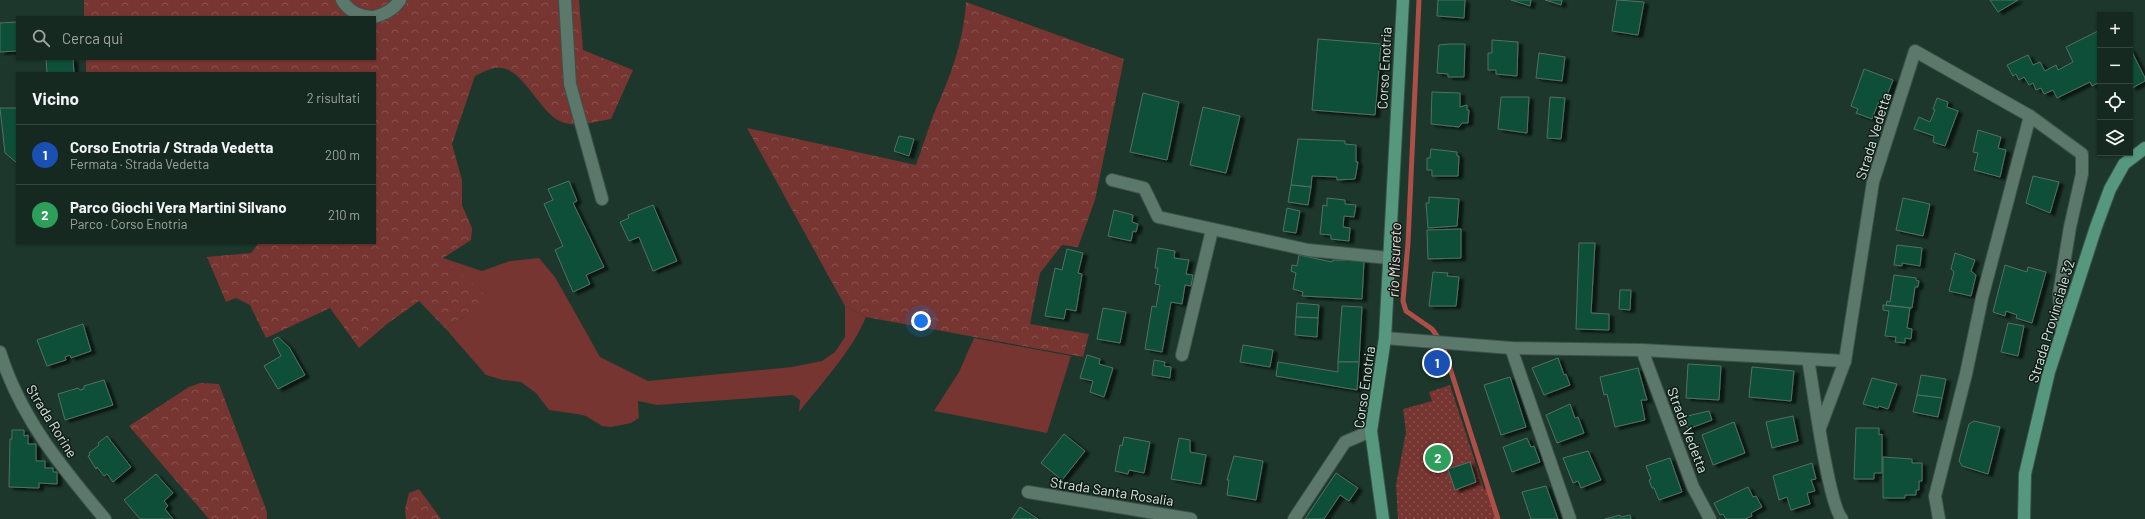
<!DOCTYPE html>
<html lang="it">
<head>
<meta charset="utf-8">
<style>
  body { margin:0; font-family:Barlow,sans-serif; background:#23352e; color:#f1f3f6 }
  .controls { position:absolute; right:12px; top:12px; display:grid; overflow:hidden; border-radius:0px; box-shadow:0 1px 3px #0004 }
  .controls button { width:36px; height:36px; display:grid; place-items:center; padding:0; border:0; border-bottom:1px solid #35453f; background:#162921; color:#f1f3f6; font:20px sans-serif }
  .you { position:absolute; left:921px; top:321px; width:14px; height:14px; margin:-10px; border:3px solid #fff; border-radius:50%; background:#1a73e8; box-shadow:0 0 0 6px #1a73e833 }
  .badge { display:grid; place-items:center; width:26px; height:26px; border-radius:50%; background:#95b2f1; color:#fff; font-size:13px; font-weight:700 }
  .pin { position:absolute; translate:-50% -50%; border:2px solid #fff; box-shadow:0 1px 4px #0006 }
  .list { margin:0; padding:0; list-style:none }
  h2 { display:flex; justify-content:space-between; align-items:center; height:52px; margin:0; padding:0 16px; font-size:17px }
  h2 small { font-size:13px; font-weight:400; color:#9ea6a5 }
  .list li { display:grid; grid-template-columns:26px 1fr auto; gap:12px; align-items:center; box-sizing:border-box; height:60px; padding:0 16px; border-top:1px solid #35453f }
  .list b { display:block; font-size:15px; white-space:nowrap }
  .list p { margin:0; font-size:13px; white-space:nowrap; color:#9ea6a5 }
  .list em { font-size:13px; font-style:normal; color:#9ea6a5 }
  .icon { flex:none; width:22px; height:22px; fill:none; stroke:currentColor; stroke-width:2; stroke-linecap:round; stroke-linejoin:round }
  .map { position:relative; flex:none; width:2145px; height:519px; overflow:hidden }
  .search { position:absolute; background:#162921; box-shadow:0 1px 3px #0004; left:16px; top:16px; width:360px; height:44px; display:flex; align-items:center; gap:10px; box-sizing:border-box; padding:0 14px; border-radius:0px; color:#9ea6a5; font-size:15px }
  .panel { position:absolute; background:#162921; box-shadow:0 1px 3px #0004; left:16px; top:72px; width:360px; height:172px; border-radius:0px }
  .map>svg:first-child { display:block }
  .grass { fill:#763530 }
  .forest { fill:url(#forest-crowns) }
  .park { fill:url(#park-dots) }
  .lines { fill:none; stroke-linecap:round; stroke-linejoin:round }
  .stream { stroke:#ad4f48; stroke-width:5 }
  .building { fill:#0a4f39; stroke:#547064; filter:url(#shadow) }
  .minor-casing { stroke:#3c534a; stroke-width:14 }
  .major-casing { stroke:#3c534a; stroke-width:14 }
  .minor { stroke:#5c786b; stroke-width:12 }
  .major { stroke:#56987e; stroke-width:12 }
  .labels { text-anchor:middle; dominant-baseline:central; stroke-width:3; stroke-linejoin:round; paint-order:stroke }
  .street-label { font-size:14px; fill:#dae9e2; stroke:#101c17 }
  .water-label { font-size:15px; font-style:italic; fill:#f5d9d6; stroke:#101c17 }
</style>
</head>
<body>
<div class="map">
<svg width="2145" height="519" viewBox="0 0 2145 519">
  <defs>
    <pattern id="forest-crowns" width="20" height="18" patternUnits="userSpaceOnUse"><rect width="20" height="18" fill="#763530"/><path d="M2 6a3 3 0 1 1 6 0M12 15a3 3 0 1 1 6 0" fill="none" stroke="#89524e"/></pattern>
    <pattern id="park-dots" width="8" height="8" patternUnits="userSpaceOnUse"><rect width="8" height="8" fill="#763530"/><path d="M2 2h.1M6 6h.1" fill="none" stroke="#89524e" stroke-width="1.8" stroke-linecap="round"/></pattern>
    <filter id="shadow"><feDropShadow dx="4.5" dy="2.5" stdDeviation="1" flood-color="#0009"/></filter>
  </defs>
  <rect width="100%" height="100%" fill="#1d372c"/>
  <g class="grass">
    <path d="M443 258 482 271 510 261 539 258 555 277 600 357 648 381 792 367 822 361 835 352 845 337V306L866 317C852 351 821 384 799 412L800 400 793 395 657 405 638 401 639 418 631 423 611 427 602 426 586 416 577 414 549 410 536 393 521 382 503 380 486 375 445 328 466 316Z"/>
    <path d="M974 338 1071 356 1047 433 934 411 959 372Z"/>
  </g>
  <g class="forest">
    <path d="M84 0H579L583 50 633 70 611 119C597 121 576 128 562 122 538 113 522 63 495 68 488 69 481 73 475 76L452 144 462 180V205L472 228 471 240 443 258 486 296 466 316 445 328 419 301 387 324 359 348 330 308 266 338 250 305 236 298 226 302 207 257 251 253 259 243H375V73H86V59H375V17H84Z"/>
    <path d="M966 2 1124 59 1095 200 1078 247 1062 245 1040 273 1030 324 1089 334 1083 357 866 317 845 306 747 128 916 165C922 149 927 132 933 116 950 76 963 46 966 2Z"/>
    <path d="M200 383 219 384 267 512V519H209L129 426 189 387Z"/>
    <path d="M419 489 441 519H406L405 509 409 493Z"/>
  </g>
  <path class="park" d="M1450 385 1484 489H1487L1496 519H1398L1396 485 1406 432 1403 409 1432 401 1429 392Z"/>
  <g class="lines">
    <path class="stream" d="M1419 0 1408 243 1403 301 1406 311 1432 329 1442 343 1498 519"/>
  </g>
  <g class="building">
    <path d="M1438 0H1465L1464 18 1437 16Z"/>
    <path d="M1511 0H1531L1530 6Z"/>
    <path d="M1545 0H1562L1561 5Z"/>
    <path d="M1617 0 1644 2 1638 35 1612 31Z"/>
    <path d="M1990 0H2018L1998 12Z"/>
    <path d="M17 22V51L0 52V23Z"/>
    <path d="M2100 30V82L2092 86 2090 82 2057 98 2053 90 2044 94 2041 88 2036 90 2033 83 2029 85 2024 77 2019 80 2016 74 2013 76 2007 65 2028 55 2033 65 2040 62 2045 71 2056 65 2058 70 2073 62 2066 47Z"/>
    <path d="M1318 39 1381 44 1375 115 1312 110Z"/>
    <path d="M1492 40 1518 42 1517 76 1496 74V70H1488V53H1492Z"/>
    <path d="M1450 44H1465L1464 77H1448V74L1437 73 1439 45Z"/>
    <path d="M2130 48 2145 78V81L2132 88 2130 84Z"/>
    <path d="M1539 53 1565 57 1562 81 1536 78Z"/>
    <path d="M46 59H73L74 73H47Z"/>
    <path d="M1864 69 1893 80 1884 103 1879 101 1872 119 1856 113 1858 109 1851 106Z"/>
    <path d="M1432 92 1460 93V107L1467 105V110H1469L1468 123H1462L1459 127 1431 124Z"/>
    <path d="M1143 93 1179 102 1167 160 1130 152Z"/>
    <path d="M1501 97H1529L1527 133 1498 129Z"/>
    <path d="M1550 97 1565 98 1561 139 1547 138Z"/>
    <path d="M1937 98 1948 102 1947 107 1958 111 1945 146 1933 142 1934 136 1914 129 1919 117 1930 122 1935 110 1933 109Z"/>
    <path d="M1203 107 1240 116 1226 173 1190 165Z"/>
    <path d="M0 108H17V163L5 153Z"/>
    <path d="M1978 130 2001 137 1998 148 2006 150 2000 177 1974 170 1978 153 1973 152Z"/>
    <path d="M899 136 914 139 909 156 894 151Z"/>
    <path d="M1298 139 1345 141V144L1356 145V162H1358L1355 179 1337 180V177L1312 176 1311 187 1291 185Z"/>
    <path d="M1431 149 1457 152V156H1459L1458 176H1432V170H1427V158H1430Z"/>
    <path d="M2033 176 2059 182 2050 213 2026 203Z"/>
    <path d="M569 181 577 201 573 203 604 267 586 275 590 284 573 292 555 250 563 246 544 204 553 200 548 189Z"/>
    <path d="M1291 185 1311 187 1308 205 1288 202Z"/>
    <path d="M1429 197 1459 199 1457 226 1428 228 1426 203H1429Z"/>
    <path d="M1327 198 1345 200V204L1356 205 1354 217 1344 216 1343 227 1350 228 1349 241 1331 239V235L1320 234 1323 205 1327 206Z"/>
    <path d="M1903 198 1930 204 1923 236 1896 230Z"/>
    <path d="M653 205 677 261 653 271 639 237 629 241 620 222 629 218 628 215Z"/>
    <path d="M1287 208 1300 211 1296 233 1283 231Z"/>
    <path d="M1114 210 1133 215 1132 222 1138 224 1136 232 1133 231 1131 241 1108 236Z"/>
    <path d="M1461 229V258L1428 259 1427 230Z"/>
    <path d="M1579 243H1595L1591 313 1609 314V330L1576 329Z"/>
    <path d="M1897 245 1922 248 1920 266 1902 263V266L1894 265Z"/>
    <path d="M1158 248 1175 251 1174 258 1189 260 1186 274 1193 275 1191 286 1185 285 1182 304 1171 302 1162 352 1145 349 1152 306 1156 307 1160 285 1155 284 1158 268H1155Z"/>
    <path d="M1067 249 1083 253 1078 273 1082 274 1076 311 1066 309 1064 319 1045 316 1055 268 1062 270Z"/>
    <path d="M1955 253 1975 260 1971 271 1976 275 1971 296 1949 291 1954 272 1951 269Z"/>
    <path d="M1299 255 1332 262 1333 260 1364 261 1362 299 1302 296 1303 292 1293 289 1296 273 1291 271 1292 265 1297 266Z"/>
    <path d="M2005 265 2027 272 2028 267 2046 272 2032 323 2016 318 2017 315 2006 311 2005 316 1993 312Z"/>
    <path d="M1433 272 1448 273 1447 276 1459 277 1456 306H1429Z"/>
    <path d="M1894 275 1916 278V280L1919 281 1918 287H1915L1912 308 1886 305 1887 301 1890 302Z"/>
    <path d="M1620 290H1631L1630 310 1619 309Z"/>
    <path d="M1297 303 1319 305 1318 318 1296 317Z"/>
    <path d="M1883 305 1910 308 1907 328 1912 329 1911 339 1905 338V343L1895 342 1896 337 1885 336 1889 311 1883 310Z"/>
    <path d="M1342 306 1362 307 1359 362H1338Z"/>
    <path d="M1103 308 1126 312 1120 343 1097 339Z"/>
    <path d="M1296 317 1318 318 1317 337 1295 335Z"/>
    <path d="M2008 323 2024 326 2018 356 2001 352Z"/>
    <path d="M83 324 91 351 71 358 70 355 65 357 66 360 47 366 37 340Z"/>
    <path d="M278 337 289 347 305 375 278 389 264 366 281 356 273 340Z"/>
    <path d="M1243 345 1273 350 1270 367 1240 362Z"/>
    <path d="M1087 355 1100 359 1099 364 1113 368 1104 397 1090 392 1093 381 1080 378Z"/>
    <path d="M1558 358 1564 375 1566 374 1570 385 1544 395 1532 368Z"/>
    <path d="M1154 360 1165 362 1164 366 1171 367 1170 378 1152 375Z"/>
    <path d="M1278 362 1338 372V362H1359L1357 390 1276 376Z"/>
    <path d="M1688 364 1721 366 1719 400 1686 398Z"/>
    <path d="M1752 367 1794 371 1791 401 1749 397Z"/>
    <path d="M1638 368 1647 400H1641L1645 420 1615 427 1607 394 1604 395 1600 377Z"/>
    <path d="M1921 375 1946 379 1942 398 1917 395Z"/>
    <path d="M1510 377 1526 427 1501 435 1484 385Z"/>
    <path d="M1872 378 1897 384 1888 409 1879 406 1878 408 1863 404Z"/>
    <path d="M104 380 113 405 65 420 58 394 78 388 80 390 84 389V386Z"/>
    <path d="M1917 395 1942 398 1938 417 1913 412Z"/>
    <path d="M1570 404 1575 418 1578 417 1584 433 1557 443 1546 415Z"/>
    <path d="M1709 411 1712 420 1688 429 1683 417Z"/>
    <path d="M1793 416 1798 441 1772 448 1766 422Z"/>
    <path d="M1974 421 2000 427 1988 474 1962 466 1959 461 1969 424Z"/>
    <path d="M1734 422 1745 453 1713 465 1702 435Z"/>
    <path d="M1856 428H1879V435L1882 434V473H1874V479H1854Z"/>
    <path d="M12 430H24V436L28 435V444H36V461H45V468H53V472H57V484L39 483V488L9 487 10 439H12Z"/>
    <path d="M1064 434 1085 451 1062 480 1041 463Z"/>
    <path d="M107 436 131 467 113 482 107 474 104 476 97 467 96 469 88 456 90 455 89 453 99 445 98 443Z"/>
    <path d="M1124 437 1150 442 1144 473 1129 470 1128 474 1115 471 1120 445 1122 446Z"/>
    <path d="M1179 438 1190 440V452L1206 455 1201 484 1171 479Z"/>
    <path d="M1527 438 1531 447 1534 446 1540 462 1512 472 1503 447Z"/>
    <path d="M1588 451 1601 480 1581 488 1578 481 1573 483 1563 458Z"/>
    <path d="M1234 456 1263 461 1256 500 1227 495 1229 480H1227Z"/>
    <path d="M1883 457 1912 459V463H1922V481H1919V490H1916V495H1905V498H1883Z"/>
    <path d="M1670 458 1682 492 1659 500 1654 488H1652L1649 480 1651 479 1646 466Z"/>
    <path d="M1470 462 1476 482 1455 490 1448 469Z"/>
    <path d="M1812 463 1816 479 1811 480 1815 491 1807 493 1810 504 1791 510 1787 497 1779 500 1773 476Z"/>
    <path d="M1336 473 1358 488 1349 501 1340 495 1324 519H1305Z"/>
    <path d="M156 474 173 493 164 501 168 506 165 509 173 519H140L124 500Z"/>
    <path d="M1546 486 1558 519H1531L1522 492Z"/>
    <path d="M1748 487 1753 497 1756 496 1762 507 1751 513 1752 516 1745 519H1726L1723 514 1720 515 1714 503Z"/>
    <path d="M1020 507 1038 519H1012Z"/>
    <path d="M1620 515 1621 517 1630 515 1631 519H1605Z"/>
  </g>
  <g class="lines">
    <defs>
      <g id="minor">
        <path d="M342 0C349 12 359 16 372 17"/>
        <path d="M565 0 570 84 602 199"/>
        <path d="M374 17C385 14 393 10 400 0"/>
        <path d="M1112 180 1144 188 1158 217 1308 250 1389 258"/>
        <path d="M1385 338 1511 348 1642 350 1845 361"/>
        <path d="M1511 348 1570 519"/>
        <path d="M1642 350 1693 487 1710 519"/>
        <path d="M0 352C20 417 62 468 105 519"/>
        <path d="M1182 355 1212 230"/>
        <path d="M1808 359C1813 386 1828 504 1842 519"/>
        <path d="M1820 428 1845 361 1873 182 1915 51 2030 116 2082 154V174L2070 227 2059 294 2062 332"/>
        <path d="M1028 492 1191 519"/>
        <path d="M1294 519 1345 442 1371 431"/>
        <path d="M1939 519 1935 496 1966 374 1982 298 2030 116"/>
      </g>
      <g id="major">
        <path d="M1383 519 1371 431 1385 338 1403 0"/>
        <path d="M2024 519 2025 474 2049 372 2096 227 2110 189 2124 164 2145 148"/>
      </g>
    </defs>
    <use href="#minor" class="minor-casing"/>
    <use href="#major" class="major-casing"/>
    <use href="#minor" class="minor"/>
    <use href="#major" class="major"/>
  </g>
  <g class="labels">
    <g class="street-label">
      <text transform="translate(1384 68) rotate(-87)">Corso Enotria</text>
      <text transform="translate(1873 136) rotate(-73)">Strada Vedetta</text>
      <text transform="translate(2051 321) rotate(-73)">Strada Provinciale 32</text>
      <text transform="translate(1364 387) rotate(-82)">Corso Enotria</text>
      <text transform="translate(52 421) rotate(58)">Strada Rorine</text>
      <text transform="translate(1688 430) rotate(69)">Strada Vedetta</text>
      <text transform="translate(1112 491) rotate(9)">Strada Santa Rosalia</text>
    </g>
    <g class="water-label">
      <text transform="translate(1394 260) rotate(-88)">rio Misureto</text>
    </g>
  </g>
</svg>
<div class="controls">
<button>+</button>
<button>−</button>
<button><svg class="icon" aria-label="locate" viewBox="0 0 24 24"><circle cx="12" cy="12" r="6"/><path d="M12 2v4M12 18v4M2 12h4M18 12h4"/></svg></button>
<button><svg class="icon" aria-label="layers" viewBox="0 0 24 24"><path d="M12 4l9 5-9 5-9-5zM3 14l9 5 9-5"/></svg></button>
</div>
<div class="you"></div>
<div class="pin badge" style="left:1437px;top:363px;background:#1a4fb4">1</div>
<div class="pin badge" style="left:1438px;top:458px;background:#2e9e5b">2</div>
<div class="search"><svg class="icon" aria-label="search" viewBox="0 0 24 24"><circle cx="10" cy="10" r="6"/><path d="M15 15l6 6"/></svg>Cerca qui</div>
<section class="panel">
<h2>Vicino<small>2 risultati</small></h2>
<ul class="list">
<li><span class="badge" style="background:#1a4fb4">1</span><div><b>Corso Enotria / Strada Vedetta</b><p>Fermata · Strada Vedetta</p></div><em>200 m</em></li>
<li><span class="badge" style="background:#2e9e5b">2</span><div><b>Parco Giochi Vera Martini Silvano</b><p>Parco · Corso Enotria</p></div><em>210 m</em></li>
</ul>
</section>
</div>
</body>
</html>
